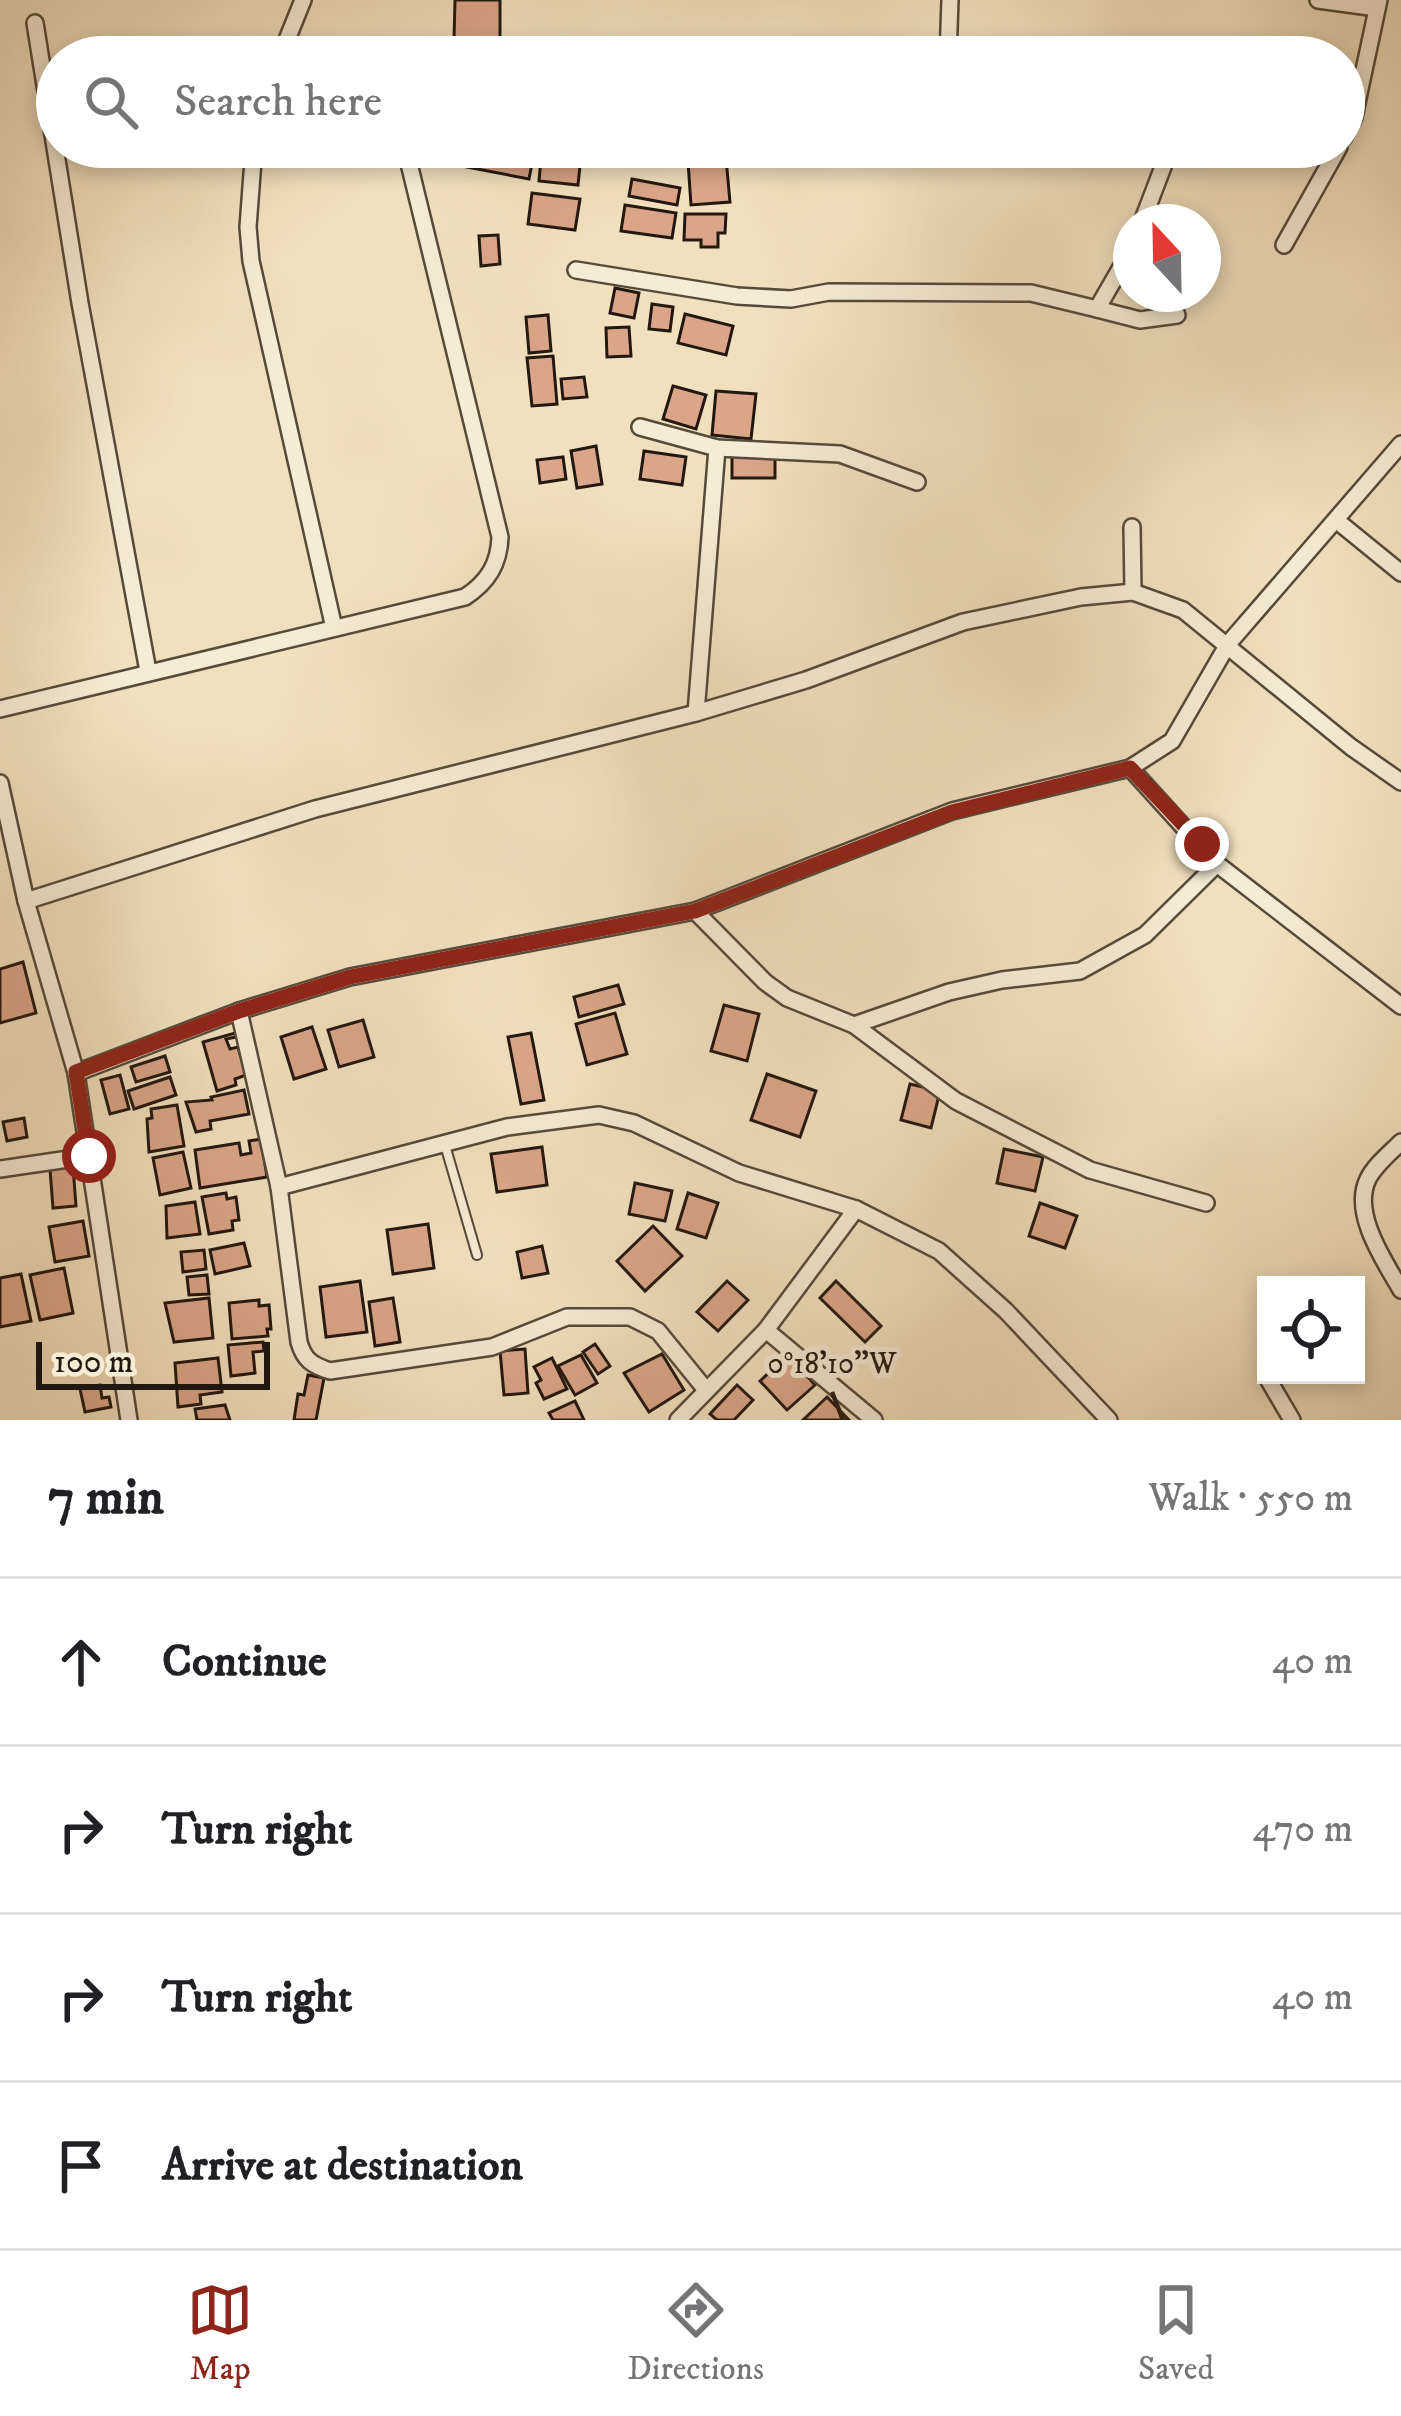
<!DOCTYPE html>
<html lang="en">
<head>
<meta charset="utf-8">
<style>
  body { margin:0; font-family:"IM FELL DW Pica",serif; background:#f6f6f6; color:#202124 }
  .controls { position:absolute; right:36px; bottom:36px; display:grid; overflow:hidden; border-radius:0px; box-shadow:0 6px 18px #0003 }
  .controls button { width:108px; height:108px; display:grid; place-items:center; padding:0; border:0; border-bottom:3px solid #e0e0e0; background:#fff; color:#202124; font:60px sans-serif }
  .compass { position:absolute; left:1113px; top:204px; width:108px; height:108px; border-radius:50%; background:#fff; box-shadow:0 6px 18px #0003; rotate:338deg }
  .scale { position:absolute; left:36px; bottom:30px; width:234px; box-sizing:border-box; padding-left:12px; border:6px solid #23180f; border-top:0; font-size:33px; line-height:42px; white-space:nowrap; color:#23180f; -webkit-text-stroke:9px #f6ebd5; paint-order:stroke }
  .stop { position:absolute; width:36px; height:36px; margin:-27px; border:9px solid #8f2418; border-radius:50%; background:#fff }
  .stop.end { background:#8f2418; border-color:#fff; box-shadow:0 3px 12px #0008 }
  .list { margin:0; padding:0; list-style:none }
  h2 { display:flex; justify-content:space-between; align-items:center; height:156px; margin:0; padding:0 48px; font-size:51px }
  h2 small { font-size:39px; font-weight:400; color:#757577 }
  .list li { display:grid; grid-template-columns:78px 1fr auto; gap:36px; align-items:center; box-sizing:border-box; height:168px; padding:0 48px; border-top:3px solid #e0e0e0 }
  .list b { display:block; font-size:45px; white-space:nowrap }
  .list em { font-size:39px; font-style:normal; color:#757577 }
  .icon { flex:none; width:66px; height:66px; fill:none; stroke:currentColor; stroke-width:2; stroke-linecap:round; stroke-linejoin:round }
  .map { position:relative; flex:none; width:1401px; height:1420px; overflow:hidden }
  .search { position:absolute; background:#fff; box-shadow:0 6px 18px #0003; left:36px; right:36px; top:36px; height:132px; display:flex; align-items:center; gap:30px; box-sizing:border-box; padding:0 42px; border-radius:66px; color:#757577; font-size:45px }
  .sheet { height:828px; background:#fff }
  nav { display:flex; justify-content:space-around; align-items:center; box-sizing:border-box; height:168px; border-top:3px solid #e0e0e0; background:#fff; font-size:33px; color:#757577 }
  nav a { display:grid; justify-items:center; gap:6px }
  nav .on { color:#8f2418 }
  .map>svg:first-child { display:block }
  .building { fill:#daa588; stroke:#23180f; stroke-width:3 }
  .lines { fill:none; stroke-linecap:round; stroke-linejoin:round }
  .lane-casing { stroke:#564a3b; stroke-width:12 }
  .street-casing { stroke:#564a3b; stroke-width:20 }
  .lane { stroke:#f6ebd5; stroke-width:8 }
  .street { stroke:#f6ebd5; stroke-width:15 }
  .route { stroke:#8f2418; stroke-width:15 }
  .ticks { fill:none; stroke:#23180f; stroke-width:4.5 }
  .ticks-label { font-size:30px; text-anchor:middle; fill:#23180f; stroke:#f6ebd5; stroke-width:10; stroke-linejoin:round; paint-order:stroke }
</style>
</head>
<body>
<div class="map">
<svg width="1401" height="1420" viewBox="0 0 1401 1420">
  <rect width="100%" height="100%" fill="#f1e0be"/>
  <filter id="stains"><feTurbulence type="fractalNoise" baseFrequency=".00167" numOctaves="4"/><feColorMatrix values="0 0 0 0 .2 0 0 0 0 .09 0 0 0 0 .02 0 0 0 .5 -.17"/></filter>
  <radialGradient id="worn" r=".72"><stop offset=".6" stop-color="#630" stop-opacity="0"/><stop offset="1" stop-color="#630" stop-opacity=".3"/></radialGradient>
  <g class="building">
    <path d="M455 0H500V40H454Z"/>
    <path d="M465 147 533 158 529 179 462 166Z"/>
    <path d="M542 147H582L578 185 539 181Z"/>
    <path d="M687 147H725L730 202 691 205Z"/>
    <path d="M632 179 680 188 677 205 629 196Z"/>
    <path d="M532 193 580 199 575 230 528 224Z"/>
    <path d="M625 205 676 213 672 238 621 231Z"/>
    <path d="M685 214H726L725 233H718V247H701V240H684Z"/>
    <path d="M498 235 500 264 481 266 479 236Z"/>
    <path d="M615 288 639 293 634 318 610 313Z"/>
    <path d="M652 304 673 307 670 331 649 329Z"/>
    <path d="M685 314 733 326 726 355 678 343Z"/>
    <path d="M548 315 551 351 529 353 526 317Z"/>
    <path d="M629 327 631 356 607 357 606 328Z"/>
    <path d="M553 356 557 404 532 406 527 358Z"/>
    <path d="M584 377 587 397 563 399 561 379Z"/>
    <path d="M673 386 706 395 696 429 663 419Z"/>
    <path d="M716 391 756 394 751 439 712 435Z"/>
    <path d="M596 446 602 484 577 488 571 451Z"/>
    <path d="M644 451 686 457 682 485 640 479Z"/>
    <path d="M732 453 775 454V478H732Z"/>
    <path d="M563 457 566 479 540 483 537 460Z"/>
    <path d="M23 962 36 1013 0 1023V969Z"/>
    <path d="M618 985 624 1004 579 1017 574 997Z"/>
    <path d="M724 1005 759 1014 747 1061 711 1051Z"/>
    <path d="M615 1013 627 1054 587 1065 576 1024Z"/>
    <path d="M363 1020 374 1057 339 1067 328 1030Z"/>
    <path d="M312 1027 326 1069 294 1079 281 1037Z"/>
    <path d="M235 1033 236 1037 226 1039 230 1049 238 1047 246 1075 235 1079 236 1085 217 1091 203 1042Z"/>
    <path d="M531 1033 544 1100 521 1104 508 1037Z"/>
    <path d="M165 1056 170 1072 136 1082 131 1067Z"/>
    <path d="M767 1074 816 1091 800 1137 751 1120Z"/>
    <path d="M120 1075 129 1109 110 1114 101 1080Z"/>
    <path d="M170 1077 176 1095 134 1109 128 1091Z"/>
    <path d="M910 1084 940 1091 931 1128 901 1120Z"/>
    <path d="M244 1090 249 1114 210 1121 211 1129 196 1132 186 1102 212 1100 211 1097Z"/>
    <path d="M177 1105 184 1146 149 1152 147 1119 152 1118 151 1109Z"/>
    <path d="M24 1118 27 1137 7 1141 3 1122Z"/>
    <path d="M261 1139 267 1177 200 1188 195 1150 239 1143 241 1155 251 1153 249 1141Z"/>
    <path d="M542 1147 547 1185 497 1192 491 1154Z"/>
    <path d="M1004 1149 1043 1157 1035 1191 997 1183Z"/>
    <path d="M183 1152 191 1188 160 1195 153 1158Z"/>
    <path d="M73 1167 76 1206 53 1208 50 1169Z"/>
    <path d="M635 1183 672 1191 665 1221 629 1214Z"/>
    <path d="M226 1193 227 1199 236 1197 239 1220 232 1221 233 1230 209 1234 202 1197Z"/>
    <path d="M688 1193 718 1203 706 1238 677 1229Z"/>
    <path d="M195 1202 200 1234 167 1238 166 1206Z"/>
    <path d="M1040 1203 1077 1216 1065 1248 1029 1236Z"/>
    <path d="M83 1221 89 1256 55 1262 49 1227Z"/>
    <path d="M428 1224 434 1268 393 1274 387 1230Z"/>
    <path d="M653 1226 682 1256 645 1291 617 1261Z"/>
    <path d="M244 1243 250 1266 215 1274 210 1250Z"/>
    <path d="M542 1246 548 1273 522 1278 517 1252Z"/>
    <path d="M204 1250 206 1269 183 1272 181 1252Z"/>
    <path d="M64 1268 73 1313 40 1320 30 1275Z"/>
    <path d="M21 1274 31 1321 0 1327V1278Z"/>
    <path d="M207 1275 209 1294 189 1295 187 1277Z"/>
    <path d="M360 1281 367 1332 326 1337 320 1287Z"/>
    <path d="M727 1281 748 1300 718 1331 697 1312Z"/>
    <path d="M836 1281 881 1326 865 1342 820 1298Z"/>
    <path d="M209 1298 213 1338 174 1342 165 1303Z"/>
    <path d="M393 1298 400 1342 375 1346 369 1302Z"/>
    <path d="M259 1300V1306L269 1305 271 1329H267L268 1336 232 1339 229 1303Z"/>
    <path d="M263 1342 264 1351 253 1352 255 1373 231 1376 228 1345Z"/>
    <path d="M595 1344 610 1366 598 1374 583 1352Z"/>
    <path d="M525 1349 528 1393 504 1395 500 1351Z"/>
    <path d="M662 1354 684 1390 649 1412 624 1373Z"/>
    <path d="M581 1355 597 1383 575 1395 558 1366Z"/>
    <path d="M788 1355 815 1385 787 1410 760 1381Z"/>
    <path d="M218 1358 222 1392 200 1395 201 1404 178 1407 175 1363Z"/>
    <path d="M552 1358 567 1389 544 1399 536 1383 541 1380 534 1367Z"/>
    <path d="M308 1375 324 1378 316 1420H294L298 1394 304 1395Z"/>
    <path d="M100 1385 102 1398 109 1397 111 1407 85 1412 80 1389Z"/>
    <path d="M737 1385 753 1400 734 1420H717L710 1414Z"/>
    <path d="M827 1397 849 1420H803Z"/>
    <path d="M575 1401 584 1420H553L549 1413Z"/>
    <path d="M225 1405 230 1420H197L195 1409Z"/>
  </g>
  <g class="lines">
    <defs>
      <path id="lane" d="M445 1145 477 1255"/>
      <g id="street">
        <path d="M1318 0 1377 8"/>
        <path d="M35 23 80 303 148 671"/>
        <path d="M280 57 303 0"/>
        <path d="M948 57 950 0"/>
        <path d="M1344 137 1354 117 1379 0"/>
        <path d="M254 147 248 227 251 261 334 628"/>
        <path d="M1142 222 1166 159 1159 147"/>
        <path d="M1284 245 1339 147"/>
        <path d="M576 270 737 296 791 299 829 292 1031 293 1097 309 1131 250"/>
        <path d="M1097 309 1140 320 1177 315"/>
        <path d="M640 427 717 448 840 454 917 482"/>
        <path d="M1336 520 1401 573"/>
        <path d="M1132 527 1133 592"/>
        <path d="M0 709 465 597C488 582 499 564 500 537L405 147"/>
        <path d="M696 713 717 448"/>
        <path d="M1130 768 1217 864 1401 1006"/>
        <path d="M0 783 26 901 76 1073 129 1420"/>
        <path d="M26 901 315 809 696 713 806 680 963 622 1081 597 1133 592 1183 610 1351 747 1401 782"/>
        <path d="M695 911 765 982 787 998 854 1025 956 1101 1090 1170 1206 1203"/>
        <path d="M239 1011 279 1187 299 1342C304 1360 312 1365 330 1371L492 1347 567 1317H630L658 1331 706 1390"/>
        <path d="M854 1025 949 992 1002 980 1080 971 1145 935 1217 864"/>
        <path d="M76 1073 239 1011 350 977 695 911 952 811 1130 768 1172 741 1228 644 1401 444"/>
        <path d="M1401 1142C1390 1153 1375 1165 1368 1179 1351 1213 1385 1262 1401 1290"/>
        <path d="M0 1169 89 1156"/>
        <path d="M279 1187 507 1127 599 1115 634 1123 739 1173 856 1209 939 1251 1006 1311 1109 1420"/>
        <path d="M766 1330 874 1420"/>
        <path d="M1268 1379 1292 1420"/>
        <path d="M678 1420 766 1330 856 1209"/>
      </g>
    </defs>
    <use href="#lane" class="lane-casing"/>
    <use href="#street" class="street-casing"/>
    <use href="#lane" class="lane"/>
    <use href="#street" class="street"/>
  </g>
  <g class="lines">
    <path class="route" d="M89 1156 76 1072 239 1011 350 977 695 911 952 812 1130 768 1202 844"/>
  </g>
  <path class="ticks" d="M832 1392 843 1420"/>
  <g class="ticks-label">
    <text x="832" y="1373">0°18'10"W</text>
  </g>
  <rect width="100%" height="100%" filter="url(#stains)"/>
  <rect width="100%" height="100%" fill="url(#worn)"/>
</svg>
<div class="controls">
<button><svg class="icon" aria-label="locate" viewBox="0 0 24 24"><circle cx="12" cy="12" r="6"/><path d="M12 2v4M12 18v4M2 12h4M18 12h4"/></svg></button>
</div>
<svg class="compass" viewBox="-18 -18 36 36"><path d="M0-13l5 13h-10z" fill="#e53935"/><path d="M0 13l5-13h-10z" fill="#757577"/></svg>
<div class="scale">100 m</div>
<div class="stop" style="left:89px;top:1156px"></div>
<div class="stop end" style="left:1202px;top:844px"></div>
<div class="search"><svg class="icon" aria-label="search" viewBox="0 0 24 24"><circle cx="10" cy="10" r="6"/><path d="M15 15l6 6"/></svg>Search here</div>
</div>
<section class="sheet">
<h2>7 min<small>Walk · 550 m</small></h2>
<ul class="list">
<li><svg class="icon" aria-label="ahead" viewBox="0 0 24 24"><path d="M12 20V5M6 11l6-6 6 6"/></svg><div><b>Continue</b></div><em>40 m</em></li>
<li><svg class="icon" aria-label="right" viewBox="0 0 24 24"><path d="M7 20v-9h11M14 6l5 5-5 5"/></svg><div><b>Turn right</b></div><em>470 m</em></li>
<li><svg class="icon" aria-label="right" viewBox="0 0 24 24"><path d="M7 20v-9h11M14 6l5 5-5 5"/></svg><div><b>Turn right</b></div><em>40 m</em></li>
<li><svg class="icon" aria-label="arrive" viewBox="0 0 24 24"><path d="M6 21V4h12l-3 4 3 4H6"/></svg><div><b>Arrive at destination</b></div></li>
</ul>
</section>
<nav>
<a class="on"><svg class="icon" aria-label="map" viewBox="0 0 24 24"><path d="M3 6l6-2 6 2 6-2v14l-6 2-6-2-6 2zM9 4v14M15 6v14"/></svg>Map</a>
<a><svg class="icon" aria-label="directions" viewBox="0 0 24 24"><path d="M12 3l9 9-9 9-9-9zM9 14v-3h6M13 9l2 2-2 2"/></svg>Directions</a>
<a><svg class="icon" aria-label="saved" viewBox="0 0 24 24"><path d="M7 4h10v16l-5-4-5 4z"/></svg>Saved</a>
</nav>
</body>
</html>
